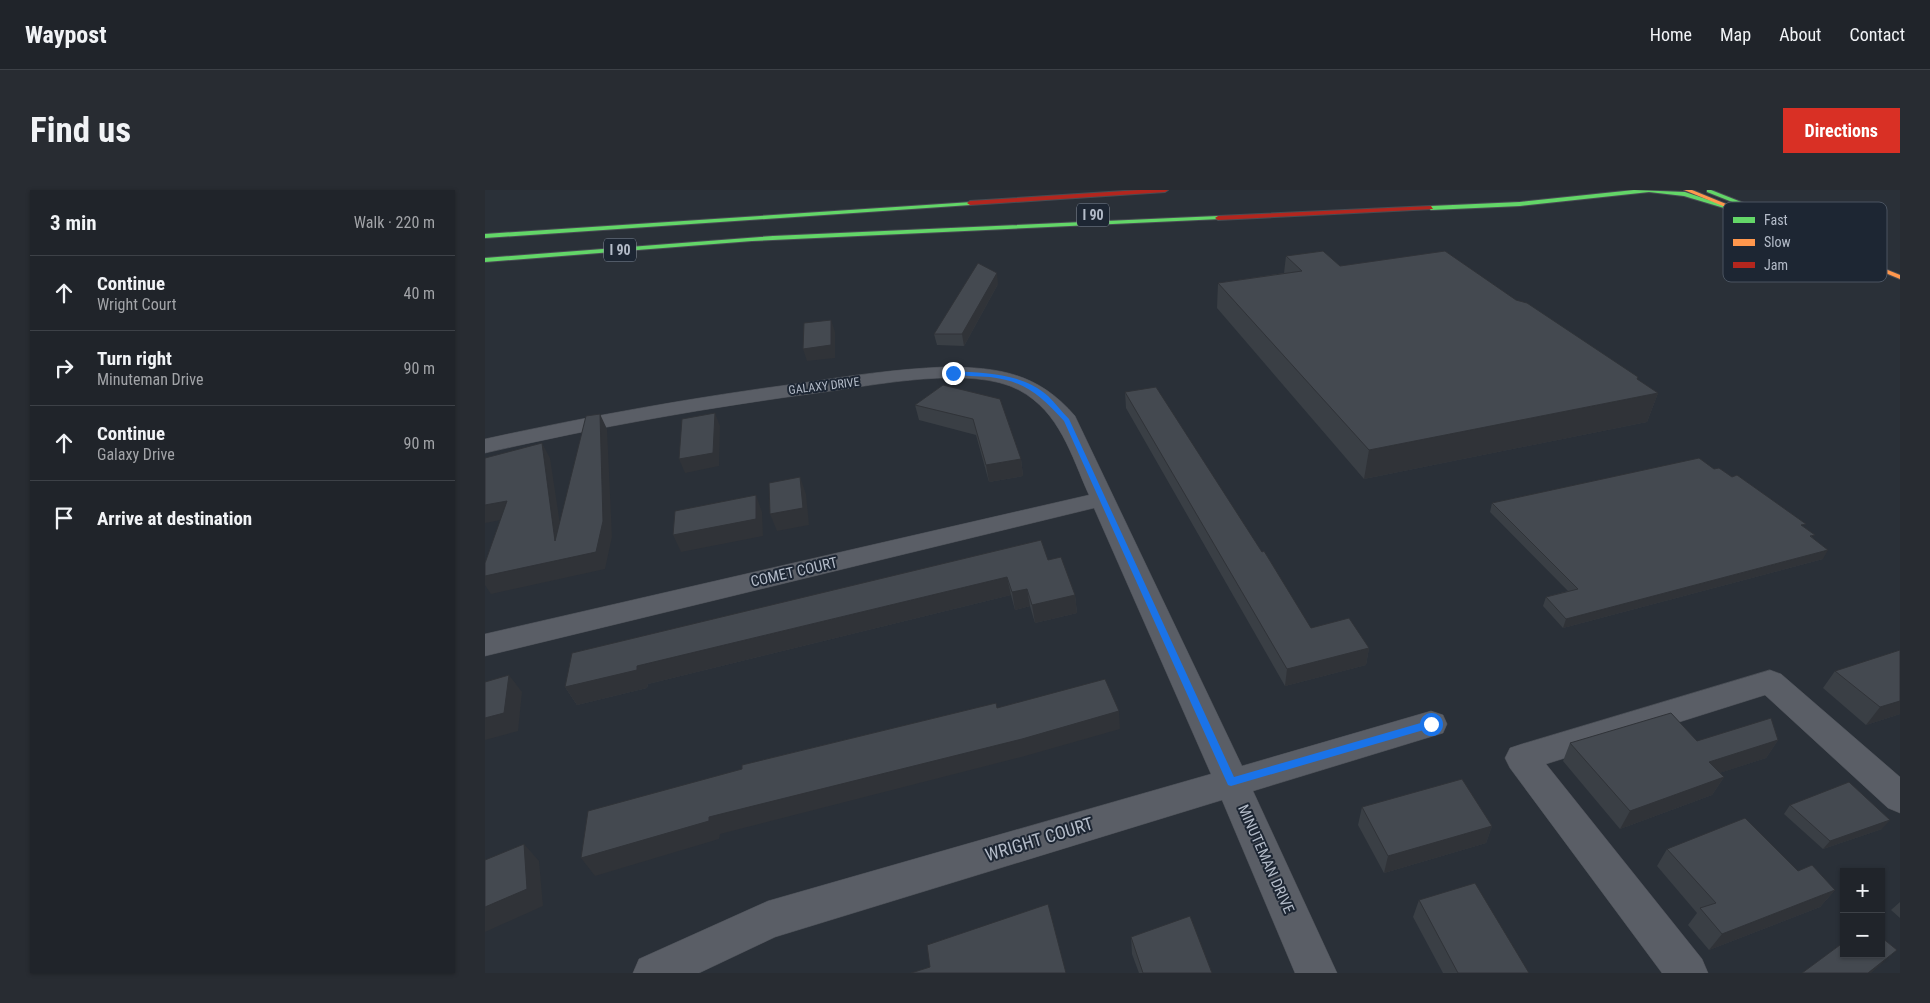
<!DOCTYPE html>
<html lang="en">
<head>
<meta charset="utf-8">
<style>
  body { margin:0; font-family:"Roboto Condensed",sans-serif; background:#282c32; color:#f1f3f6 }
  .controls { position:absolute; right:15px; bottom:15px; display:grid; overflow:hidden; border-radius:0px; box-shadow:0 1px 4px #0004 }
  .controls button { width:45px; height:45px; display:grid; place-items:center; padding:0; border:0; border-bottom:1px solid #3d4147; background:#20242a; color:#f1f3f6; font:25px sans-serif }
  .stop { position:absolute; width:15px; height:15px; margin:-11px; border:4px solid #1a73e8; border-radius:50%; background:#fff }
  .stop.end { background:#1a73e8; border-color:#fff; box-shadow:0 1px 5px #0008 }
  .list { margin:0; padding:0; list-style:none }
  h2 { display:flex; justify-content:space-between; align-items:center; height:65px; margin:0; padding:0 20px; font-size:21px }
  h2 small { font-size:16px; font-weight:400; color:#a2a4a8 }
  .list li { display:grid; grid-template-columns:32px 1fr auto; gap:15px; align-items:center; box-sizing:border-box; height:75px; padding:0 20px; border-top:1px solid #3d4147 }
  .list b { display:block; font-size:19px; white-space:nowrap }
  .list p { margin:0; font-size:16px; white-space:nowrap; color:#a2a4a8 }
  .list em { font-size:16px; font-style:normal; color:#a2a4a8 }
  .icon { flex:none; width:28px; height:28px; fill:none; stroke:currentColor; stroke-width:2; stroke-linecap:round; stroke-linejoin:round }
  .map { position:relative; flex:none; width:1415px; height:783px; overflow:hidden; border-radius:0px }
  header { display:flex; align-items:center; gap:30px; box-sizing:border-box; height:70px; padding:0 25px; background:#20242a; border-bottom:1px solid #3d4147 }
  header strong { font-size:24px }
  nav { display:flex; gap:28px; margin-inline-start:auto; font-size:18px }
  .intro { display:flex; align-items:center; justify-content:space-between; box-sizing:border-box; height:120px; padding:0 30px }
  h1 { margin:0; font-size:35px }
  .button { padding:12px 22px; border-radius:0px; background:#d93025; color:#fff; font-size:18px; font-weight:700 }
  main { display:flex; gap:30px; padding:0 30px }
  aside { flex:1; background:#20242a; border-radius:0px; box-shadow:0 1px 4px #0004 }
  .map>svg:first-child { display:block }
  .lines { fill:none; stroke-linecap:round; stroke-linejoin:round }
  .street-casing { stroke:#484c53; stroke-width:1 }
  .fast-casing { stroke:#484c53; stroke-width:2 }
  .slow-casing { stroke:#484c53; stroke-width:2 }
  .jam-casing { stroke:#484c53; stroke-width:2 }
  .street { fill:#5a5e66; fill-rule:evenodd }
  .fast { fill:#63d668; fill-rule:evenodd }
  .slow { fill:#ff974d; fill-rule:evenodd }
  .jam { fill:#b3261e; fill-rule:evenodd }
  .wall { fill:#3a3f45 }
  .shaded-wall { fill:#303338 }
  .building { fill:#444950; stroke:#303338 }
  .route { fill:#1a73e8 }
  .labels { text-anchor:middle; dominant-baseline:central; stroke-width:4; stroke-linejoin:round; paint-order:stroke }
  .far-street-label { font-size:12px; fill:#b4bcc9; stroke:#1d2633 }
  .shield { fill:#1d2633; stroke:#878f9c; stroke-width:1 }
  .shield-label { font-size:14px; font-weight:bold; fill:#b4bcc9 }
  .street-label { font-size:15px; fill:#b4bcc9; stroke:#1d2633 }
  .near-street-label { font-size:18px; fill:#b4bcc9; stroke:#1d2633 }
  .key { fill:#1d2633; stroke:#4a5360; stroke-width:1 }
  .key-label { font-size:14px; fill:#b4bcc9 }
</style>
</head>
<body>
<header>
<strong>Waypost</strong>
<nav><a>Home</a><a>Map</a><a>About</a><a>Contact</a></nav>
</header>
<div class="intro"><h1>Find us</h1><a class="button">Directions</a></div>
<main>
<aside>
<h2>3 min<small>Walk · 220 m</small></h2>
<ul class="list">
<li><svg class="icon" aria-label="ahead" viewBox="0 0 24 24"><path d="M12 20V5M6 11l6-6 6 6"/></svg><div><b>Continue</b><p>Wright Court</p></div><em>40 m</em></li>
<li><svg class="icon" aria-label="right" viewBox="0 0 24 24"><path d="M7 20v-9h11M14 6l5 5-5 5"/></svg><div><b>Turn right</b><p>Minuteman Drive</p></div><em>90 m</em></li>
<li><svg class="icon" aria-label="ahead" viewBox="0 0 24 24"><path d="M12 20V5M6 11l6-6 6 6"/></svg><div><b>Continue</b><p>Galaxy Drive</p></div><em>90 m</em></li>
<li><svg class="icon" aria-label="arrive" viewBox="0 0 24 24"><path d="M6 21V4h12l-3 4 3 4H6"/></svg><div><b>Arrive at destination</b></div></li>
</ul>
</aside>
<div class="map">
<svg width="1415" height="783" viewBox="0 0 1415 783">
  <rect width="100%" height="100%" fill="#2a3038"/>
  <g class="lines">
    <defs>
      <g id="street">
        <path d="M459 177C514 177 553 183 590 226L757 576 946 521 958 525 962 534 958 543 768 601 852 783H810L737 610 290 747 214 783H148L154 769 283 711 726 584 609 318 0 466V444L604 305C586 265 575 222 534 200 487 175 391 195 339 202 225 217 112 237 0 263V249C105 226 210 207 317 193 364 186 411 179 459 177Z"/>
        <path d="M1285 480 1296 484 1415 587V623L1403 618 1280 505 1061 574 1217 769 1223 783H1177L1025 578 1020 568 1025 558 1037 554Z"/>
      </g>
      <g id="fast">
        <path d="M1149 0 1200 2 1242 16 1239 18 1199 6 1164 2 1035 16 946 20 943 18 946 16 1035 12Z"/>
        <path d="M1222 0H1226L1289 25 1348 44 1343 45 1285 27 1222 2Z"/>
        <path d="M487 12 485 15 0 48V44Z"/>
        <path d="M733 26 736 28 735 29 267 51 0 72V68L288 46Z"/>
      </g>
      <path id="slow" d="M1199 0H1207L1415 85V89Z"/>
      <g id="jam">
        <path d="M655 0H683L680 2 485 15 482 13 485 11Z"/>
        <path d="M946 16 948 19 733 30 730 28 733 26Z"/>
      </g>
    </defs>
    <use href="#street" class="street-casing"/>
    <use href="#fast" class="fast-casing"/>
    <use href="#slow" class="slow-casing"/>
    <use href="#jam" class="jam-casing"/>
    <use href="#street" class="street"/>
    <use href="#fast" class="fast"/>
    <use href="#slow" class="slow"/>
    <use href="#jam" class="jam"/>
  </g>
  <g class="wall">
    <path d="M801 66 855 76 1031 110 1173 203 1162 232 879 289 732 118 733 93 799 83Z"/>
    <path d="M513 94 479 156 452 155 449 144Z"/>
    <path d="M458 195 536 269 538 286 504 292 491 245 434 230 430 215Z"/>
    <path d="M640 202 826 438 884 458 881 475 800 496 641 218Z"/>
    <path d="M1229 279 1319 337 1328 348 1338 369 1078 438 1058 416 1061 407 1083 401 1005 322 1007 313Z"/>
    <path d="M563 370 590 405 592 423 550 433 545 416 530 420 526 405 163 494 162 498 92 515 80 497Z"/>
    <path d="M1350 481 1415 524 1381 535 1338 498Z"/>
    <path d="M1293 550 1281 568 1234 583 1239 587 1227 605 1135 639 1078 571 1085 553Z"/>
    <path d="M1305 615 1397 639 1338 659 1299 624Z"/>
    <path d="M877 617 1007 636 1001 653 899 683 873 635Z"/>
    <path d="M1182 659 1313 681 1350 700 1335 717 1224 760 1203 735 1212 723 1172 676Z"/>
    <path d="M934 710 1044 783H958L928 727Z"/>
    <path d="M1415 712V728L1406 720Z"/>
    <path d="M646 747 727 783H654L647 764Z"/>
  </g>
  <g class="shaded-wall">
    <path d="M512 83 513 94 479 156 477 144Z"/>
    <path d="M346 130 350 142V168L322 171 318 159Z"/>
    <path d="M1173 203 1162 232 879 289 884 260Z"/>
    <path d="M230 223 235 236 234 276 200 283 194 269Z"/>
    <path d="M115 224 122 239 127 347 120 379 6 404 0 395V386L111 362Z"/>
    <path d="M57 253 65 268 80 367 70 351Z"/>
    <path d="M536 269 538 286 504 292 501 275Z"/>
    <path d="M315 287 321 304 324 335 292 341 285 324Z"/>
    <path d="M271 305 277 322 278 346 196 362 188 345Z"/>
    <path d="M22 311 32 327 0 333V315Z"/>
    <path d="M1343 360 1338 369 1078 438 1081 429Z"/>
    <path d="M522 387 526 405 163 494 162 498 92 515 80 497 152 476Z"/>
    <path d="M542 399 545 416 530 420 527 402Z"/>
    <path d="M590 405 592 423 550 433 547 415Z"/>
    <path d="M884 458 881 475 800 496 802 479Z"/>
    <path d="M24 485 37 502 33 541 0 550V528Z"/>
    <path d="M1415 511V524L1381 535 1395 517Z"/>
    <path d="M634 521 635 539 540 566 235 644 234 649 110 686 96 668 224 627Z"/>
    <path d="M1293 550 1281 568 1213 590 1224 572Z"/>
    <path d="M1239 587 1227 605 1135 639 1145 621Z"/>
    <path d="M1405 630 1397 639 1338 659 1345 651Z"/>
    <path d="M1007 636 1001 653 899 683 903 666Z"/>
    <path d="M39 654 54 671 58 716 0 742V717Z"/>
    <path d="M1350 700 1335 717 1224 760 1237 744Z"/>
    <path d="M1412 760 1386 783H1383Z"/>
  </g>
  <g class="building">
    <path d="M838 61 855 76 960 61 1031 110 1042 113 1153 187 1152 189 1173 203 884 260 733 93 817 81 801 66Z"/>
    <path d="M493 73 512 83 477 144H449Z"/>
    <path d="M346 130V155L318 159 319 133Z"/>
    <path d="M458 195 515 209 536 269 501 275 488 229 430 215Z"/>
    <path d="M671 197 777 362 779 361 826 438 864 428 884 458 802 479 640 202Z"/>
    <path d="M230 223 228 263 194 269 197 229Z"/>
    <path d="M115 224 118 331 111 362 0 386V373L22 311 0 315V268L57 253 70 351 101 226Z"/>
    <path d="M1214 268 1229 279 1234 278 1247 287 1252 285 1321 334 1316 335 1330 345 1325 346 1343 360 1081 429 1061 407 1093 399 1007 313Z"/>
    <path d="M315 287 318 318 285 324 284 293Z"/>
    <path d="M271 305V329L188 345 190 321Z"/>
    <path d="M556 350 563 370 576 367 590 405 547 415 542 399 527 402 522 387 152 476V480L80 497 87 463Z"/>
    <path d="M1415 460V511L1395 517 1350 481Z"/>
    <path d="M24 485 19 523 0 528V492Z"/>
    <path d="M620 489 634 521 537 549 224 627V631L96 668 103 621 257 579V575L511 513 512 518Z"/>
    <path d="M1186 523 1212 551 1286 528 1293 550 1224 572 1239 587 1145 621 1085 553Z"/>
    <path d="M977 589 1007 636 903 666 877 617Z"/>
    <path d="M1364 592 1405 630 1345 651 1305 615Z"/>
    <path d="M1260 628 1313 681 1327 675 1350 700 1237 744 1215 718 1231 713 1182 659Z"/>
    <path d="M39 654 42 699 0 717V670Z"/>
    <path d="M990 693 1044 783H973L934 710Z"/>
    <path d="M563 714 581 783H426L445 777 442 755Z"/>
    <path d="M705 726 727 783H658L646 747Z"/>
    <path d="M1396 747 1412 760 1383 783H1317L1359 752V764H1396Z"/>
  </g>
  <path class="route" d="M468 181C501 183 537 183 563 206 570 213 577 222 584 229L749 587 946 530 951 534 949 537 746 596 743 595 579 231C556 206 540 191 505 187 492 186 479 186 466 184Z"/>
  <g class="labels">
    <g class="far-street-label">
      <text transform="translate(339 196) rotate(-7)">GALAXY DRIVE</text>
    </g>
    <g class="shield">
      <rect x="592" y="13.5" width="32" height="23" rx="4"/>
      <rect x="119" y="48.5" width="32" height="23" rx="4"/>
    </g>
    <g class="shield-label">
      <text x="608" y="25">I 90</text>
      <text x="135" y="60">I 90</text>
    </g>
    <g class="street-label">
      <text transform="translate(309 382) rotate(-13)">COMET COURT</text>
      <text transform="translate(781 669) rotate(66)">MINUTEMAN DRIVE</text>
    </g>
    <g class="near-street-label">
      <text transform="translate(554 649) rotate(-17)">WRIGHT COURT</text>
    </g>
  </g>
  <rect x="1238" y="12" width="164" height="80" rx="8" class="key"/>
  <rect x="1248" y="27" width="22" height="6" fill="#63d668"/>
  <rect x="1248" y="49" width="22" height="7" fill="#ff974d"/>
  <rect x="1248" y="72" width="22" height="6" fill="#b3261e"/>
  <g class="key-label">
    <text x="1279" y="35">Fast</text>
    <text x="1279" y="57">Slow</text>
    <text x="1279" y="80">Jam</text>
  </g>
</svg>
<div class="controls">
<button>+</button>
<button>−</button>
</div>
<div class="stop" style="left:946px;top:534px"></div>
<div class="stop end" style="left:468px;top:183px"></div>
</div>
</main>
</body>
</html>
